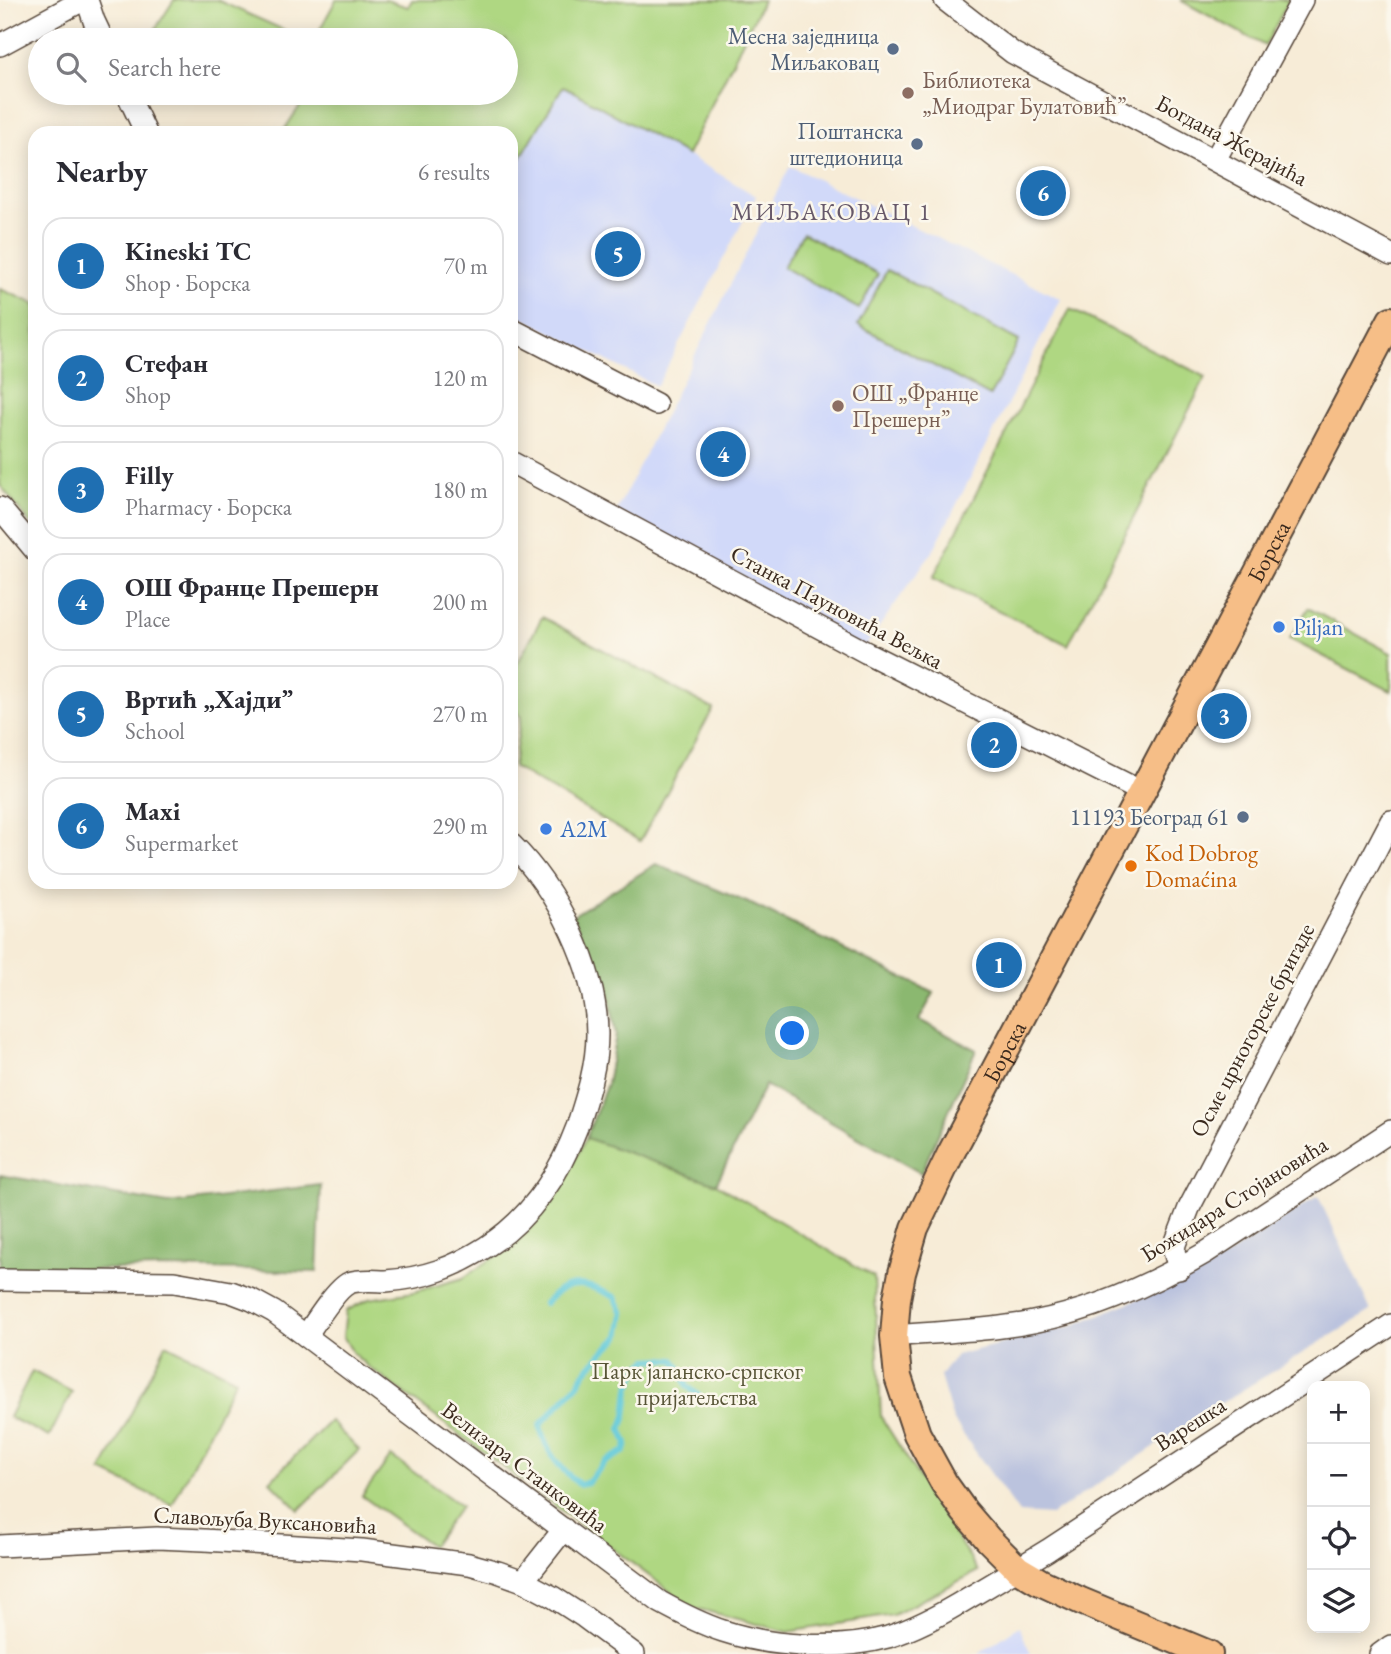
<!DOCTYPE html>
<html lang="en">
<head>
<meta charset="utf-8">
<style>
  body { margin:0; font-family:"EB Garamond",serif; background:#f2f2f3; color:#2b2b33 }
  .controls { position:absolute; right:21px; bottom:21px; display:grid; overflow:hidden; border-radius:14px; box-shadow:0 4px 18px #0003 }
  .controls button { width:63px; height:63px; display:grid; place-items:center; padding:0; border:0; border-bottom:2px solid #e1e1e2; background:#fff; color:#2b2b33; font:35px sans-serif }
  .you { position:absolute; left:793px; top:1034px; width:24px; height:24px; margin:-18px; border:5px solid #fff; border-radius:50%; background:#1a73e8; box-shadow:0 0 0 10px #1a73e833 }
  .badge { display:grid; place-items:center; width:46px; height:46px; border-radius:50%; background:#1f6fb2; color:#fff; font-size:23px; font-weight:700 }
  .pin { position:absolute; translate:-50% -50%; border:4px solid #fff; box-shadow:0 2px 7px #0006 }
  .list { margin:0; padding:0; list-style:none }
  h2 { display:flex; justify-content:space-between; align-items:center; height:91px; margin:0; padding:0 28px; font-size:30px }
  h2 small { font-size:23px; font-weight:400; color:#7c7c81 }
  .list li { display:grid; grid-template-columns:46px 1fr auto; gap:21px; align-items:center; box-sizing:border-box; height:98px; margin:0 14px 14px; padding:0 14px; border:2px solid #e1e1e2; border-radius:21px }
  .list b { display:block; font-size:26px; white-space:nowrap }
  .list p { margin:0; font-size:23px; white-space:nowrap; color:#7c7c81 }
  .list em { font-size:23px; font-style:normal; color:#7c7c81 }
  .icon { flex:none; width:38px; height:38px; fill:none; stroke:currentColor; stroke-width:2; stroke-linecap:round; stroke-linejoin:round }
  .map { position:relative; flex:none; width:1391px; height:1654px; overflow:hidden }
  .search { position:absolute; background:#fff; box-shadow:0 4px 18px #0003; left:28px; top:28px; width:490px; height:77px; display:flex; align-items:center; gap:18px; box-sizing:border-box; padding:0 24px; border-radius:38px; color:#7c7c81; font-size:26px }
  .panel { position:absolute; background:#fff; box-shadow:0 4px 18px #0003; left:28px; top:126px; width:490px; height:763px; border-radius:21px }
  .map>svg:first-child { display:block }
  .built { fill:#d1d9f9 }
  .industrial { fill:#bbc3de }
  .green { fill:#afd782; stroke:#758050; stroke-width:2 }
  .forest { fill:#8bb870; stroke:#637147; stroke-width:2 }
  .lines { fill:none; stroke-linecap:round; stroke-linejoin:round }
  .stream { stroke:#5fc9d9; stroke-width:6 }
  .minor-casing { stroke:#57473a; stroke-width:24 }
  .major-casing { stroke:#57473a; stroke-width:30 }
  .minor { stroke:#fff; stroke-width:21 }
  .major { stroke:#f6be87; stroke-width:26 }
  .service-dot { fill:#5c6f8a; stroke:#fbf7ec; stroke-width:2.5 }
  .education-dot { fill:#8d6e63; stroke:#fbf7ec; stroke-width:2.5 }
  .shop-dot { fill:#3f7fe0; stroke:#fbf7ec; stroke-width:2.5 }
  .food-dot { fill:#e8710a; stroke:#fbf7ec; stroke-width:2.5 }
  .labels { text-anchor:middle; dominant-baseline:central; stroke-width:5; stroke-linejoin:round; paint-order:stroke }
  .service-label { font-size:23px; fill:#4e5e75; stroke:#fbf7ec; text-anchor:end }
  .education-label { font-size:23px; fill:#785e54; stroke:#fbf7ec; text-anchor:start }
  .street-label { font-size:23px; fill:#3b2a1e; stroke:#fbf7ec }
  .shop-label { font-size:23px; fill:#366cbe; stroke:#fbf7ec; text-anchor:start }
  .food-label { font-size:23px; fill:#c56008; stroke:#fbf7ec; text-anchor:start }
  .park-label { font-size:23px; fill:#585537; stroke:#fbf7ec }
  .neighbourhood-label { font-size:24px; letter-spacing:2px; fill:#67596a; stroke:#fbf7ec }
</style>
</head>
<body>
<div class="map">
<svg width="1391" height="1654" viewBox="0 0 1391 1654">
  <rect width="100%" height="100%" fill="#fbf7ec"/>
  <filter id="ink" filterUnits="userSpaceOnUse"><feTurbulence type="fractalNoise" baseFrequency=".0143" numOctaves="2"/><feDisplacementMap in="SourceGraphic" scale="14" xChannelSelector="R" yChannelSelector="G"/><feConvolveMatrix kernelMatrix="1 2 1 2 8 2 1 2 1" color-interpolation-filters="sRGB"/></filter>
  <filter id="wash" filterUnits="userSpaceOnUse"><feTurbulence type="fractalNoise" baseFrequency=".00686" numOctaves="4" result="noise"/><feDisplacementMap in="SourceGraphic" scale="28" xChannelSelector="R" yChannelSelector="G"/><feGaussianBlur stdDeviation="1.57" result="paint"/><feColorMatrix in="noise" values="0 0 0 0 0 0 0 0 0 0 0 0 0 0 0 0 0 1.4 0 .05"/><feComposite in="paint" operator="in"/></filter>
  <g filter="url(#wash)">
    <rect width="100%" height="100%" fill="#f7ecd7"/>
    <g class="built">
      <path d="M563 86 687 155 756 196 657 386 511 312V174Z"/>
      <path d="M790 166 1061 299 934 549 862 651 616 512Z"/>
      <path d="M1019 1626 1031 1654H979Z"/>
    </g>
    <path class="industrial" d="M1318 1196 1371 1311 1210 1410 1051 1515 1019 1513 953 1420 940 1376 956 1355 1069 1327 1199 1274Z"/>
    <g class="green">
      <path d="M174 0H217L306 40H162L151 36Z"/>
      <path d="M336 0H386L408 7 412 0H763L687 155 563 86 511 174V133H282L304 100 287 93H506V40H314Z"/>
      <path d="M1180 0H1289L1265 46Z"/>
      <path d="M803 233 878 274 859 309 783 267Z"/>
      <path d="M887 270 1019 341 990 396 858 325Z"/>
      <path d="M0 289 35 304V530L0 485Z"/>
      <path d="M1070 309 1206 377 1068 645 933 578Z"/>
      <path d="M1308 608 1391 653V691L1290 639Z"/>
      <path d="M542 617 713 709 640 841 513 767 521 717 511 705V676Z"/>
      <path d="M656 864 753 905 934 993 919 1020 976 1050 921 1173 765 1085 716 1184 874 1277 881 1417 978 1571 893 1615 788 1632 691 1607 366 1365 353 1353 343 1336 346 1311 369 1299 414 1292 463 1278 509 1247 553 1201 586 1138 607 1084 616 1035 607 980 572 916Z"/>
      <path d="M166 1344 236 1379 172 1505 102 1471Z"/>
      <path d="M32 1371 72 1392 49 1437 9 1417Z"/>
      <path d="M330 1421 359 1450 299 1510 270 1481Z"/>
      <path d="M391 1456 461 1506 432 1546 362 1496Z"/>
    </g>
    <g class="forest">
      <path d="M656 864 753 905 934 993 919 1020 976 1050 921 1173 765 1085 716 1184 586 1138 607 1084 616 1035 607 980 572 916Z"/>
      <path d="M0 1175 168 1204 321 1185 317 1272 168 1268 0 1271Z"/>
    </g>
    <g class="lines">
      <path class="stream" d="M545 1303C551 1298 557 1290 564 1288 581 1280 600 1290 615 1297L623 1313 619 1337 604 1351 585 1372 578 1384 540 1425C546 1454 559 1467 580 1485L588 1482 605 1462 625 1451 627 1443 621 1429 626 1416 629 1389 639 1367 647 1360 661 1359 674 1360 678 1365 687 1386 704 1400"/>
    </g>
  </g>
  <g filter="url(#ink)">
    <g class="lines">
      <defs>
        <g id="minor">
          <path d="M87 0 94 21 103 40"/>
          <path d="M945 0 1013 53 1391 255"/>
          <path d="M0 45 83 0"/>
          <path d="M127 93 146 133"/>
          <path d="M1215 160 1302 0"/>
          <path d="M511 329 656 404"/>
          <path d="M511 462 867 653 1142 792"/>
          <path d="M0 508 35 550"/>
          <path d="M1179 1269 1174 1251 1175 1244 1189 1208 1391 821"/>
          <path d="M0 1280 174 1282 231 1292 252 1300 274 1312 660 1602C680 1613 701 1624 723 1631 772 1647 838 1651 888 1637 917 1628 944 1613 970 1597 996 1582 1022 1566 1048 1550L1391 1325"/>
          <path d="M306 1336C314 1324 337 1288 349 1283 360 1279 375 1281 386 1281 425 1278 453 1268 486 1247 530 1219 559 1175 577 1127 587 1096 597 1066 597 1034 597 969 557 889 511 844"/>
          <path d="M894 1336C940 1332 987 1331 1033 1322 1093 1311 1152 1284 1205 1253L1391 1131"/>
          <path d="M0 1546 157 1538 204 1540 362 1550 469 1564 498 1572 523 1581 553 1597 584 1617 634 1654"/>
          <path d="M523 1581 564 1529"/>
          <path d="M1380 1654 1391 1646"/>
        </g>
        <g id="major">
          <path id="s1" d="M1209 1654 1081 1601 1040 1582 1018 1569 988 1539 964 1511 944 1483 917 1434 898 1377 894 1336 897 1299 902 1273 915 1228 951 1153 1391 320"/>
        </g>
      </defs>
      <use href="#minor" class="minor-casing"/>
      <use href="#major" class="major-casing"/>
      <use href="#minor" class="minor"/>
      <use href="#major" class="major"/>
    </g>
  </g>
  <g class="service-dot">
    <circle cx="893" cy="49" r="7"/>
    <circle cx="917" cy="144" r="7"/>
    <circle cx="1243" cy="817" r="7"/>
  </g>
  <g class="education-dot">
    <circle cx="908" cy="93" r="7"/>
    <circle cx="838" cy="406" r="7"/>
  </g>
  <g class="shop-dot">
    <circle cx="1279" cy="627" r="7"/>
    <circle cx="546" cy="829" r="7"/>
  </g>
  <circle class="food-dot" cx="1131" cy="866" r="7"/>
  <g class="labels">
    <g class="service-label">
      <text x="879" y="36">Месна заједница<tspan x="879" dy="26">Миљаковац</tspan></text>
      <text x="903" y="131">Поштанска<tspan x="903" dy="26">штедионица</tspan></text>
      <text x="1229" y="817">11193 Београд 61</text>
    </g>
    <g class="education-label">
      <text x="922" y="80">Библиотека<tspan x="922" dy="26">„Миодраг Булатовић”</tspan></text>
      <text x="852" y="393">ОШ „Франце<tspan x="852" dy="26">Прешерн”</tspan></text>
    </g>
    <g class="street-label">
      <text transform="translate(1232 140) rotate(28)">Богдана Жерајића</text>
      <text stroke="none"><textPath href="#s1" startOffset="1354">Борска</textPath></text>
      <text transform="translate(837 607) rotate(28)">Станка Пауновића Вељка</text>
      <text transform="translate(1252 1030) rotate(-62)">Осме црногорске бригаде</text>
      <text stroke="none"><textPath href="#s1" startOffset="788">Борска</textPath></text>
      <text transform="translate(1234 1199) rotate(-32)">Божидара Стојановића</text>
      <text transform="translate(1190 1424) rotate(-33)">Варешка</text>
      <text transform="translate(525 1467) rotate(37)">Велизара Станковића</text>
      <text transform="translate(265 1520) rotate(3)">Славољуба Вуксановића</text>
    </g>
    <g class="shop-label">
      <text x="1293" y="627">Piljan</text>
      <text x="560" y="829">A2M</text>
    </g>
    <g class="food-label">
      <text x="1145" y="853">Kod Dobrog<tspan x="1145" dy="26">Domaćina</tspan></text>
    </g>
    <g class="park-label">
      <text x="697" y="1371">Парк јапанско-српског<tspan x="697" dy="26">пријатељства</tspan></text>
    </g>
    <g class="neighbourhood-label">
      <text x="832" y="211">МИЉАКОВАЦ 1</text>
    </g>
  </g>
</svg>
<div class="controls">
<button>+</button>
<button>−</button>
<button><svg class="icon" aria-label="locate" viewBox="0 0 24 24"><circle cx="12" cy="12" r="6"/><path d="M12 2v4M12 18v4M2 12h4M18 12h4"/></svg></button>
<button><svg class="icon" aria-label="layers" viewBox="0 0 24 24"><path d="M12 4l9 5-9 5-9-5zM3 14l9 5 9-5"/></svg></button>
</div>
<div class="you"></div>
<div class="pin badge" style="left:999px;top:965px">1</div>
<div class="pin badge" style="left:994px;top:745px">2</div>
<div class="pin badge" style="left:1224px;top:716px">3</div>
<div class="pin badge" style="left:723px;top:454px">4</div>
<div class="pin badge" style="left:618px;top:254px">5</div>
<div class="pin badge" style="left:1043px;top:193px">6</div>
<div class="search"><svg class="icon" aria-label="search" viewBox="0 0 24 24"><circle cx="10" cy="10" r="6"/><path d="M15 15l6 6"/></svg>Search here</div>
<section class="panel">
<h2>Nearby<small>6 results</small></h2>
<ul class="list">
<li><span class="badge">1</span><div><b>Kineski TC</b><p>Shop · Борска</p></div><em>70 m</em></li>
<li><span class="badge">2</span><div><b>Стефан</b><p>Shop</p></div><em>120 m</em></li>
<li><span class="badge">3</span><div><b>Filly</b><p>Pharmacy · Борска</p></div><em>180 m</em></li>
<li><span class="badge">4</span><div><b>ОШ Франце Прешерн</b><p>Place</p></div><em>200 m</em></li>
<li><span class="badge">5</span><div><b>Вртић „Хајди”</b><p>School</p></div><em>270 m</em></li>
<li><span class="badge">6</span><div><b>Maxi</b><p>Supermarket</p></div><em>290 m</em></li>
</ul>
</section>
</div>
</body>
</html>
